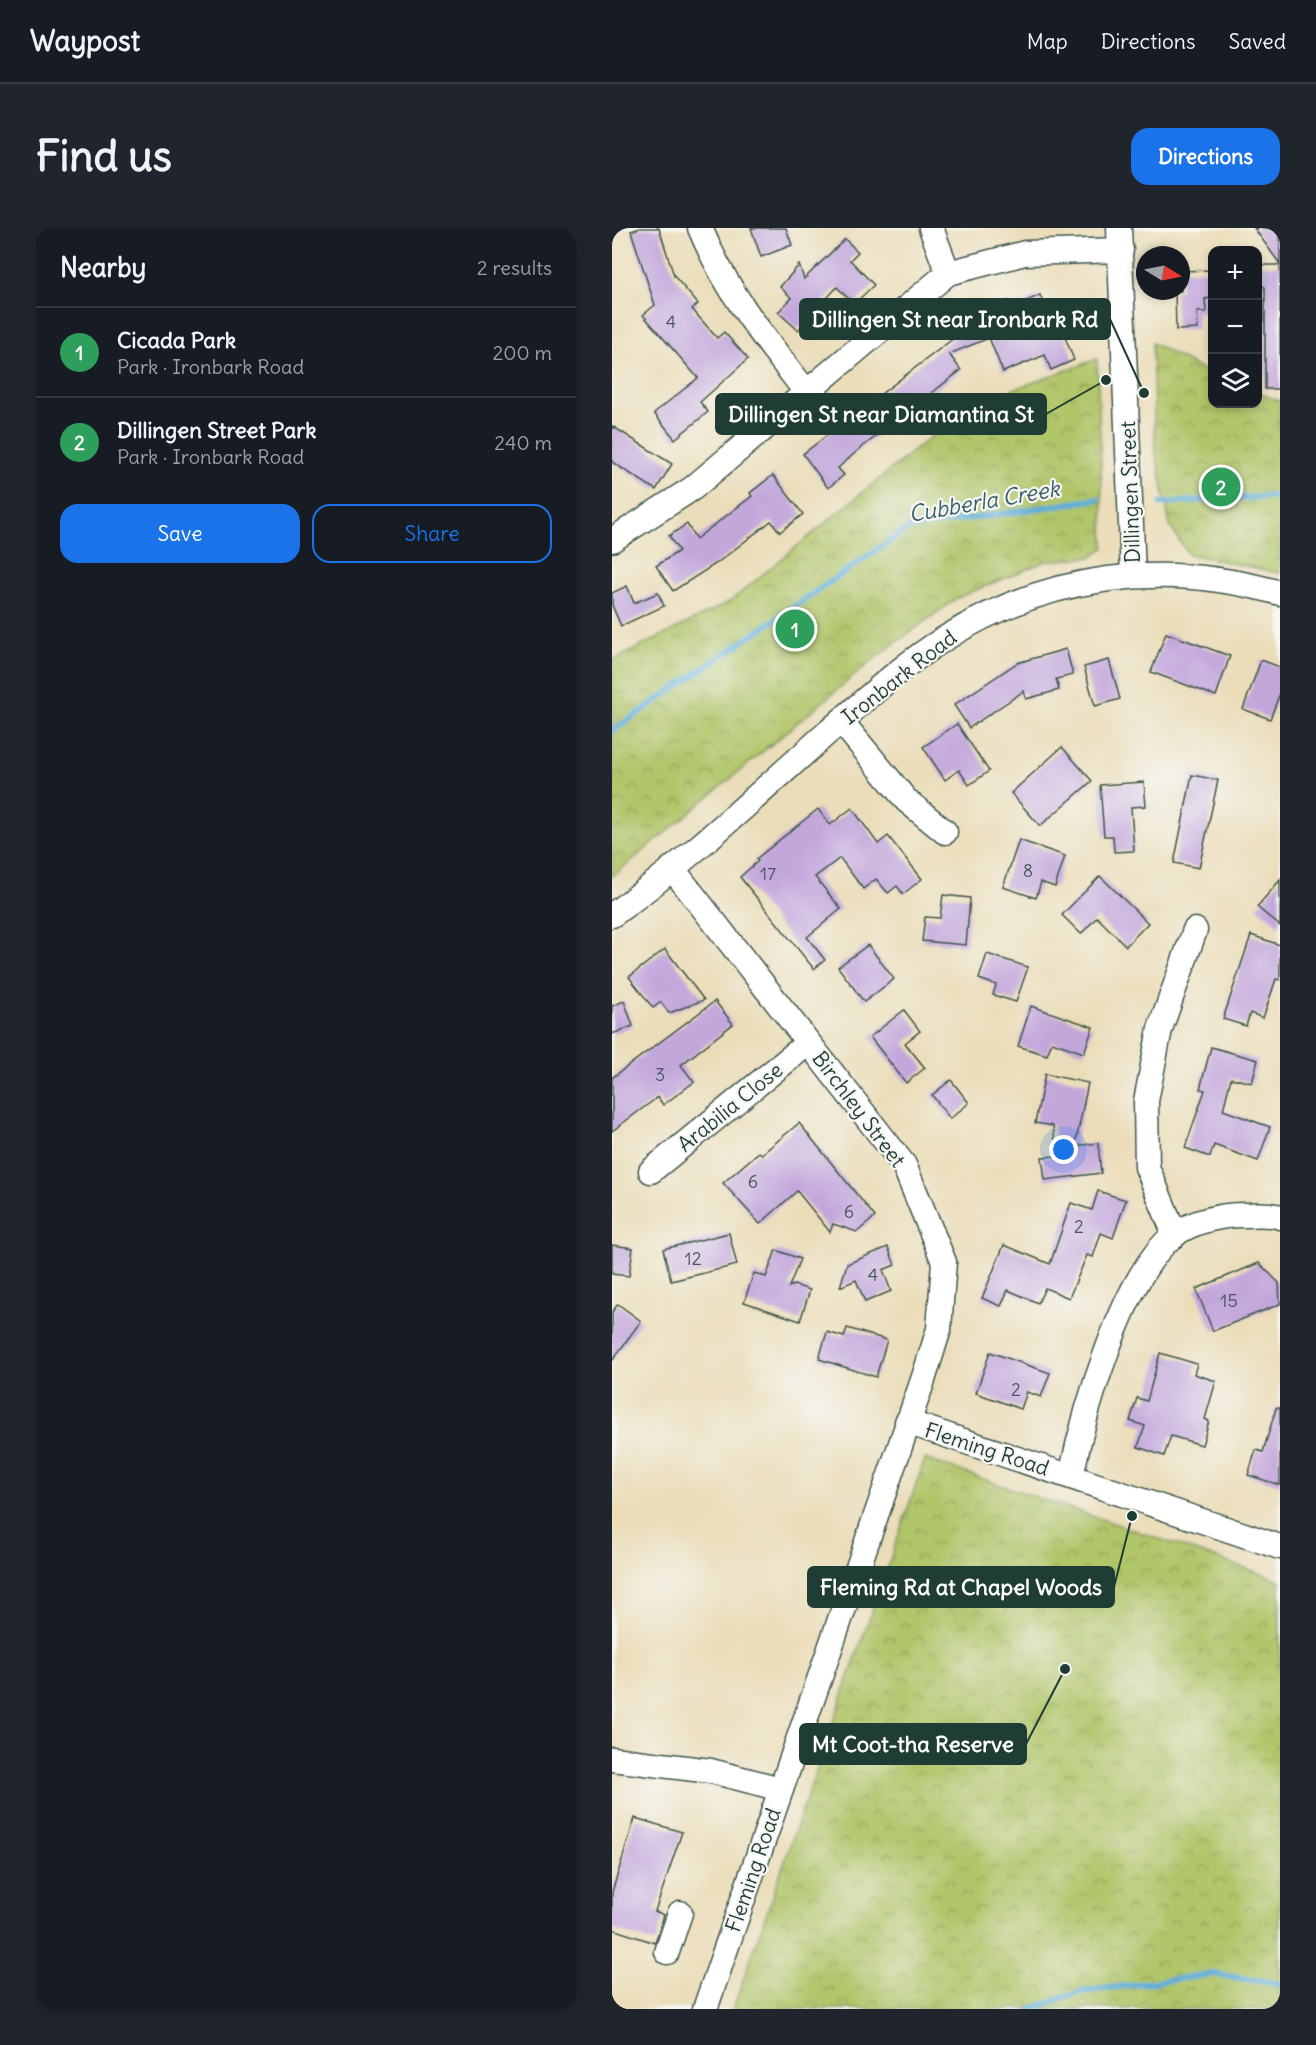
<!DOCTYPE html>
<html lang="en">
<head>
<meta charset="utf-8">
<style>
  body { margin:0; font-family:Delius,sans-serif; background:#20242c; color:#f1f3f6 }
  .controls { position:absolute; right:18px; top:18px; display:grid; overflow:hidden; border-radius:12px; box-shadow:0 3px 9px #0003 }
  .controls button { width:54px; height:54px; display:grid; place-items:center; padding:0; border:0; border-bottom:2px solid #363941; background:#171b24; color:#f1f3f6; font:30px sans-serif }
  .compass { position:absolute; left:524px; top:18px; width:54px; height:54px; border-radius:50%; background:#171b24; box-shadow:0 3px 9px #0003; rotate:100deg }
  .you { position:absolute; left:452px; top:922px; width:21px; height:21px; margin:-15px; border:4px solid #fff; border-radius:50%; background:#1a73e8; box-shadow:0 0 0 9px #1a73e833 }
  .badge { display:grid; place-items:center; width:39px; height:39px; border-radius:50%; background:#1a73e8; color:#fff; font-size:20px; font-weight:700 }
  .pin { position:absolute; translate:-50% -50%; border:3px solid #fff; box-shadow:0 2px 6px #0006 }
  .list { margin:0; padding:0; list-style:none }
  h2 { display:flex; justify-content:space-between; align-items:center; height:78px; margin:0; padding:0 24px; font-size:26px }
  h2 small { font-size:20px; font-weight:400; color:#9ea1a6 }
  .list li { display:grid; grid-template-columns:39px 1fr auto; gap:18px; align-items:center; box-sizing:border-box; height:90px; padding:0 24px; border-top:2px solid #363941 }
  .list b { display:block; font-size:22px; white-space:nowrap }
  .list p { margin:0; font-size:20px; white-space:nowrap; color:#9ea1a6 }
  .list em { font-size:20px; font-style:normal; color:#9ea1a6 }
  .actions { display:flex; gap:12px; padding:18px 24px }
  .actions a { flex:1; padding:14px 0; border:2px solid #1a73e8; border-radius:18px; text-align:center; font-size:21px; color:#1a73e8 }
  .actions .main { background:#1a73e8; color:#fff }
  .icon { flex:none; width:33px; height:33px; fill:none; stroke:currentColor; stroke-width:2; stroke-linecap:round; stroke-linejoin:round }
  .map { position:relative; flex:none; width:668px; height:1781px; overflow:hidden; border-radius:18px }
  header { display:flex; align-items:center; gap:36px; box-sizing:border-box; height:84px; padding:0 30px; background:#171b24; border-bottom:2px solid #363941 }
  header strong { font-size:28px }
  nav { display:flex; gap:33px; margin-inline-start:auto; font-size:21px }
  .intro { display:flex; align-items:center; justify-content:space-between; box-sizing:border-box; height:144px; padding:0 36px }
  h1 { margin:0; font-size:42px }
  .button { padding:15px 27px; border-radius:18px; background:#1a73e8; color:#fff; font-size:21px; font-weight:700 }
  main { display:flex; gap:36px; padding:0 36px }
  aside { flex:1; background:#171b24; border-radius:18px; box-shadow:0 3px 9px #0003 }
  .map>svg:first-child { display:block }
  .park { fill:url(#park-crowns); stroke:#68814e; stroke-width:1.5 }
  .lines { fill:none; stroke-linecap:round; stroke-linejoin:round }
  .stream { stroke:#61aeda; stroke-width:6 }
  .building { fill:#c3a7db }
  .minor-casing { stroke:#3e5548; stroke-width:27 }
  .minor { stroke:#fff; stroke-width:24 }
  .labels { text-anchor:middle; dominant-baseline:central; stroke-width:4.5; stroke-linejoin:round; paint-order:stroke }
  .number-label { font-size:18px; fill:#48585e }
  .street-label { font-size:21px; fill:#1f3d34; stroke:#f6f6f2 }
  .water-label { font-size:22px; font-style:italic; fill:#335f66; stroke:#f6f6f2 }
  .leader { fill:none; stroke:#1f3d34; stroke-width:2 }
  .callout-dot { fill:#1f3d34; stroke:#f6f6f2; stroke-width:2 }
  .callout { fill:#1f3d34; stroke:#1f3d34; stroke-width:2 }
  .callout-label { font-size:22px; text-anchor:middle; font-weight:bold; fill:#fff }
</style>
</head>
<body>
<header>
<strong>Waypost</strong>
<nav><a>Map</a><a>Directions</a><a>Saved</a></nav>
</header>
<div class="intro"><h1>Find us</h1><a class="button">Directions</a></div>
<main>
<aside>
<h2>Nearby<small>2 results</small></h2>
<ul class="list">
<li><span class="badge" style="background:#2e9e5b">1</span><div><b>Cicada Park</b><p>Park · Ironbark Road</p></div><em>200 m</em></li>
<li><span class="badge" style="background:#2e9e5b">2</span><div><b>Dillingen Street Park</b><p>Park · Ironbark Road</p></div><em>240 m</em></li>
</ul>
<div class="actions"><a class="main">Save</a><a>Share</a></div>
</aside>
<div class="map">
<svg width="668" height="1781" viewBox="0 0 668 1781">
  <defs>
    <pattern id="park-crowns" width="20" height="18" patternUnits="userSpaceOnUse" patternTransform="scale(1.5)"><rect width="20" height="18" fill="#b1c569"/><path d="M2 6a3 3 0 1 1 6 0M12 15a3 3 0 1 1 6 0" fill="none" stroke="#8fa157"/></pattern>
  </defs>
  <rect width="100%" height="100%" fill="#f6f6f2"/>
  <filter id="ink" filterUnits="userSpaceOnUse"><feTurbulence type="fractalNoise" baseFrequency=".0167" numOctaves="2"/><feDisplacementMap in="SourceGraphic" scale="12" xChannelSelector="R" yChannelSelector="G"/><feConvolveMatrix kernelMatrix="1 2 1 2 8 2 1 2 1" color-interpolation-filters="sRGB"/></filter>
  <filter id="wash" filterUnits="userSpaceOnUse"><feTurbulence type="fractalNoise" baseFrequency=".008" numOctaves="4" result="noise"/><feDisplacementMap in="SourceGraphic" scale="24" xChannelSelector="R" yChannelSelector="G"/><feGaussianBlur stdDeviation="1.35" result="paint"/><feColorMatrix in="noise" values="0 0 0 0 0 0 0 0 0 0 0 0 0 0 0 0 0 1.4 0 .05"/><feComposite in="paint" operator="in"/></filter>
  <g filter="url(#wash)">
    <rect width="100%" height="100%" fill="#ebddb9"/>
    <g class="park">
      <path d="M540 115 600 147V176H646V165L668 173V345L576 326 558 298 543 220Z"/>
      <path d="M485 131 492 320 480 329 434 333 345 370 266 428 0 649V433L117 374 356 178Z"/>
      <path d="M313 1231 668 1352V1781H121Z"/>
    </g>
    <g class="lines">
      <g class="stream">
        <path d="M549 275 668 268"/>
        <path d="M0 503 297 300 486 271"/>
        <path d="M419 1781 469 1764 601 1746 668 1756"/>
      </g>
    </g>
    <g id="blocks">
      <g class="building">
        <path d="M28 0H47L62 48 86 76 80 81 105 110 112 104 136 131 88 174 96 184 63 211 42 185 86 150 31 87 43 77 19 3Z"/>
        <path d="M139 0H174L180 17 149 29Z"/>
        <path d="M642 0H668V36Z"/>
        <path d="M233 11 246 24 238 32 262 57 242 76 225 59 186 102 166 84 180 70 168 59 187 37 192 51Z"/>
        <path d="M646 37H668V161H653V59L646 57Z"/>
        <path d="M600 42V70L593 71 594 84H585L586 101 564 102 563 63H569V43Z"/>
        <path d="M428 67 434 82 457 72 465 93 449 99 462 132 439 142 433 127 391 144 377 110 337 126 349 142 244 224 226 240 232 247 216 260 191 226 351 103 347 93 396 73 399 80Z"/>
        <path d="M0 198 60 236 44 262 0 234Z"/>
        <path d="M161 247 191 286 168 304 159 293 105 335 61 363 44 338 67 323 57 308 75 296 84 311 140 268 138 265Z"/>
        <path d="M15 358 22 375 46 365 52 378 9 398 0 377V365Z"/>
        <path d="M554 405 618 428 604 468 539 444Z"/>
        <path d="M454 421 461 447 444 451 447 462 414 471 412 463 357 500 342 477 405 435Z"/>
        <path d="M497 432 508 471 483 478 472 439Z"/>
        <path d="M649 432 668 439V465L658 491 631 481Z"/>
        <path d="M345 496 377 543 357 557 347 542 333 552 311 519Z"/>
        <path d="M450 519 480 553 428 598 399 565Z"/>
        <path d="M580 547 606 552 587 640 562 635Z"/>
        <path d="M532 554 534 578 519 579 522 623 502 624 501 608H492L488 557Z"/>
        <path d="M240 580 266 616 276 608 310 651 291 666 285 658 276 665 264 651 251 661 228 630 203 649 229 681 195 709 213 732 202 741 128 649 146 633 144 631 206 581 218 597Z"/>
        <path d="M407 612 453 628 443 659 429 654 424 670 391 659Z"/>
        <path d="M488 648 536 695 514 718 485 689 469 706 450 687Z"/>
        <path d="M668 652V698L645 679Z"/>
        <path d="M331 667 358 670 354 717 310 713 313 689 328 690Z"/>
        <path d="M639 707 668 717V752L664 751 651 790 638 785 634 798 611 791Z"/>
        <path d="M256 717 282 751 252 774 226 739Z"/>
        <path d="M53 721 92 772 57 785 49 774 41 780 17 749Z"/>
        <path d="M375 726 416 739 404 774 381 767 384 757 367 751Z"/>
        <path d="M12 773 21 798 0 806V778Z"/>
        <path d="M103 773 121 796 69 837 82 854 51 877 46 869 0 903V850Z"/>
        <path d="M419 778 481 799 472 825 440 814 435 827 406 818Z"/>
        <path d="M292 782 308 803 293 815 313 840 294 855 258 809Z"/>
        <path d="M599 819 646 832 640 855 619 850 611 882 658 899 646 933 602 917 598 929 573 920 593 862 588 861Z"/>
        <path d="M433 846 476 855 463 918 486 915 489 945 433 952 430 929 445 928 441 898 423 895Z"/>
        <path d="M339 852 357 875 338 891 320 867Z"/>
        <path d="M187 895 263 989 245 1004 221 996 218 1004 185 963 148 996 111 955 147 924 150 926Z"/>
        <path d="M486 963 514 972 501 1010 489 1005 481 1029 475 1027 457 1070 433 1060 426 1075 396 1062 389 1078 370 1070 392 1017 438 1036 459 975 480 982Z"/>
        <path d="M117 1005 125 1037 59 1053 51 1021Z"/>
        <path d="M0 1017 21 1020 17 1048 0 1046Z"/>
        <path d="M276 1019 283 1037 271 1042 279 1063 253 1074 244 1052 228 1059 235 1036Z"/>
        <path d="M164 1022 188 1031 177 1059 182 1057 198 1062 188 1093 132 1074 142 1045 154 1049Z"/>
        <path d="M647 1035 667 1055 668 1076 601 1103 584 1061Z"/>
        <path d="M6 1076 29 1093 0 1133V1084Z"/>
        <path d="M235 1100 275 1112 264 1149 207 1131 215 1104 232 1109Z"/>
        <path d="M378 1124 438 1145 429 1169 415 1164 409 1181 364 1165Z"/>
        <path d="M548 1125 585 1136 582 1146 604 1153 593 1191 597 1193 590 1217 559 1208 552 1228 526 1219 533 1198 518 1193 525 1170 535 1173Z"/>
        <path d="M664 1180H668V1257L636 1247 644 1222 651 1224Z"/>
        <path d="M23 1590 70 1604 43 1683 52 1687 43 1715 0 1701V1664Z"/>
      </g>
    </g>
  </g>
  <g filter="url(#ink)">
    <use href="#blocks" fill-opacity="0" stroke="#3e5548" stroke-width="1.5"/>
    <g class="lines">
      <defs>
        <g id="minor">
          <path d="M88 0C115 65 153 111 196 166"/>
          <path d="M319 0 336 45"/>
          <path d="M507 0 521 347"/>
          <path d="M0 312 81 260 336 45 413 25 509 22"/>
          <path d="M229 493 294 572 333 604"/>
          <path d="M60 640 292 937 332 1034 327 1101 312 1149 93 1781"/>
          <path d="M0 687C76 633 145 567 215 505 252 473 290 437 332 411 435 346 551 332 668 365"/>
          <path d="M39 943 196 815"/>
          <path d="M563 1007 535 939 534 873 548 801 583 702"/>
          <path d="M295 1194 668 1319"/>
          <path d="M459 1248C472 1185 511 1047 562 1007 581 993 609 987 632 987 643 987 657 985 668 989"/>
          <path d="M0 1531 99 1543 169 1561"/>
          <path d="M55 1724 68 1685"/>
        </g>
      </defs>
      <use href="#minor" class="minor-casing"/>
      <use href="#minor" class="minor"/>
    </g>
  </g>
  <g class="labels">
    <g class="number-label">
      <text x="59" y="93">4</text>
      <text x="416" y="642">8</text>
      <text x="156" y="645">17</text>
      <text x="48" y="846">3</text>
      <text x="141" y="953">6</text>
      <text x="237" y="983">6</text>
      <text x="467" y="998">2</text>
      <text x="81" y="1030">12</text>
      <text x="261" y="1046">4</text>
      <text x="617" y="1072">15</text>
      <text x="404" y="1161">2</text>
    </g>
    <g class="street-label">
      <text transform="translate(518 264) rotate(-92)">Dillingen Street</text>
      <text transform="translate(287 449) rotate(-38)">Ironbark Road</text>
      <text transform="translate(118 879) rotate(-39)">Arabilia Close</text>
      <text transform="translate(247 881) rotate(53)">Birchley Street</text>
      <text transform="translate(375 1221) rotate(18)">Fleming Road</text>
      <text transform="translate(141 1642) rotate(-71)">Fleming Road</text>
    </g>
    <g class="water-label">
      <text transform="translate(372 273) rotate(-10)">Cubberla Creek</text>
    </g>
  </g>
  <path class="leader" d="M532 165L498 91M494 152L434 186M520 1288L502 1359M453 1441L414 1516"/>
  <g class="callout-dot">
    <circle cx="532" cy="165" r="6"/>
    <circle cx="494" cy="152" r="6"/>
    <circle cx="520" cy="1288" r="6"/>
    <circle cx="453" cy="1441" r="6"/>
  </g>
  <g class="callout">
    <rect x="188" y="71" width="310" height="40" rx="6"/>
    <rect x="104" y="166" width="330" height="40" rx="6"/>
    <rect x="196" y="1339" width="306" height="40" rx="6"/>
    <rect x="188" y="1496" width="226" height="40" rx="6"/>
  </g>
  <g class="callout-label">
    <text x="343" y="99">Dillingen St near Ironbark Rd</text>
    <text x="269" y="194">Dillingen St near Diamantina St</text>
    <text x="349" y="1367">Fleming Rd at Chapel Woods</text>
    <text x="301" y="1524">Mt Coot-tha Reserve</text>
  </g>
</svg>
<div class="controls">
<button>+</button>
<button>−</button>
<button><svg class="icon" aria-label="layers" viewBox="0 0 24 24"><path d="M12 4l9 5-9 5-9-5zM3 14l9 5 9-5"/></svg></button>
</div>
<svg class="compass" viewBox="-18 -18 36 36"><path d="M0-13l5 13h-10z" fill="#e53935"/><path d="M0 13l5-13h-10z" fill="#9ea1a6"/></svg>
<div class="you"></div>
<div class="pin badge" style="left:183px;top:401px;background:#2e9e5b">1</div>
<div class="pin badge" style="left:609px;top:259px;background:#2e9e5b">2</div>
</div>
</main>
</body>
</html>
